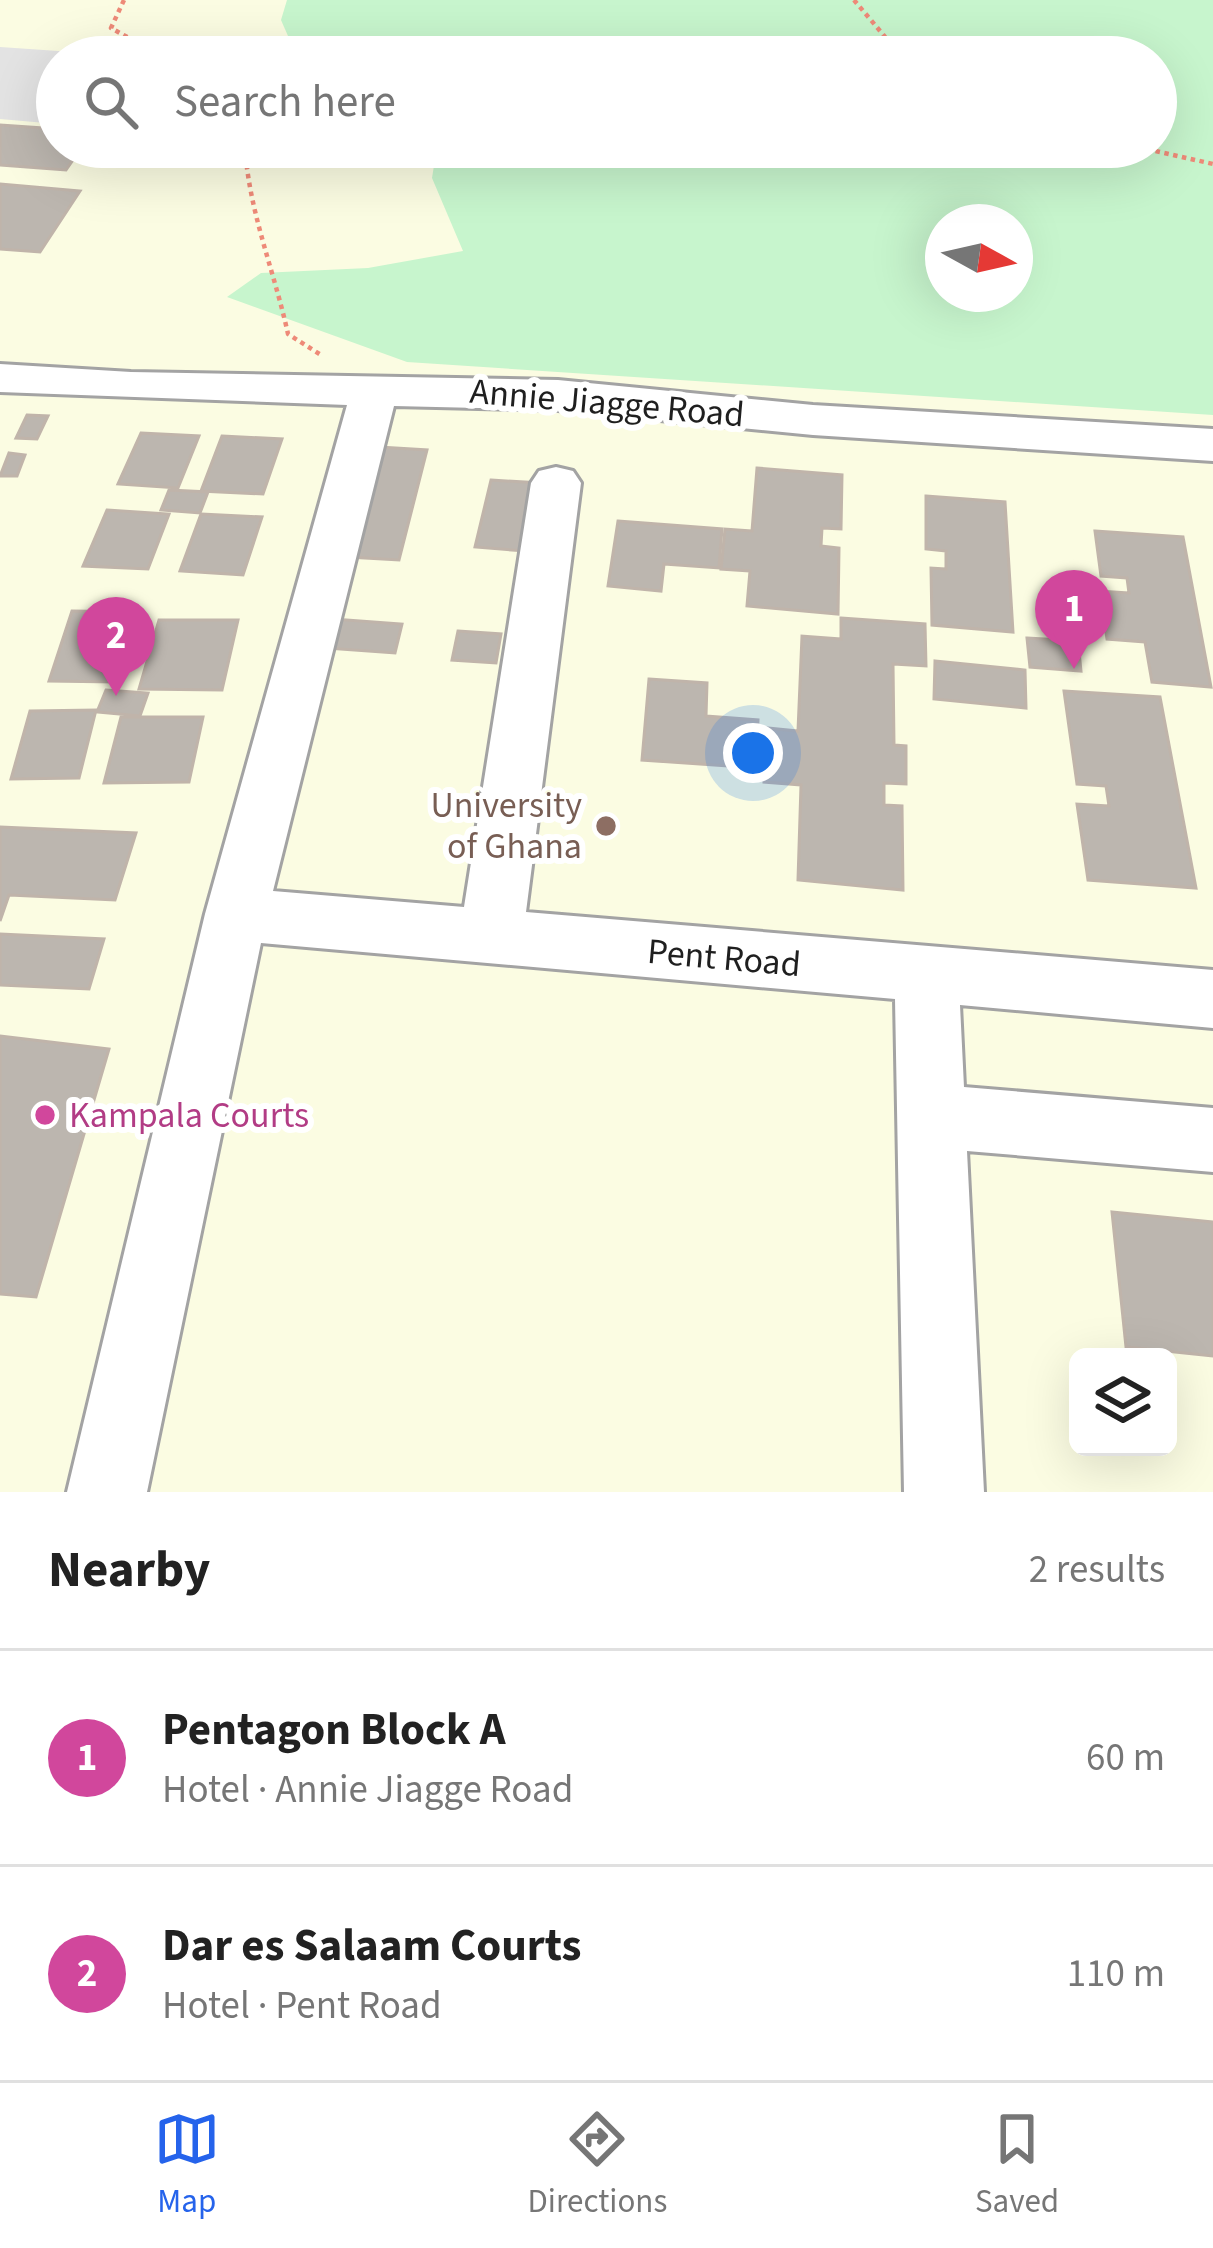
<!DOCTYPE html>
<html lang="en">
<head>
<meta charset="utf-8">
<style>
  body { margin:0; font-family:"Source Sans 3",sans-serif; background:#f2f2f2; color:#222 }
  .controls { position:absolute; right:36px; bottom:36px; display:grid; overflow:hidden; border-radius:18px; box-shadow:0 12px 48px #0002 }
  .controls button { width:108px; height:108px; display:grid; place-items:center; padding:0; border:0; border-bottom:3px solid #e0e0e0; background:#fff; color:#222; font:60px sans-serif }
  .compass { position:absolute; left:925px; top:204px; width:108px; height:108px; border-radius:50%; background:#fff; box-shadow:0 12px 48px #0002; rotate:98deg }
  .you { position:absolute; left:753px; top:753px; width:42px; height:42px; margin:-30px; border:9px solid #fff; border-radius:50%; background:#1a73e8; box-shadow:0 0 0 18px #1a73e833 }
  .badge { display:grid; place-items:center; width:78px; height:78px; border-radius:50%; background:#2563eb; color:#fff; font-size:39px; font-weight:700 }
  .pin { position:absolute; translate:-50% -99px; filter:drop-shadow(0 3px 6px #0008) }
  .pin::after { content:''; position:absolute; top:63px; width:42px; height:36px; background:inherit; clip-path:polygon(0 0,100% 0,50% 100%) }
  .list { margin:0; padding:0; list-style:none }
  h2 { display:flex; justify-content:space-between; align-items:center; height:156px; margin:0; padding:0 48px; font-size:51px }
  h2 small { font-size:39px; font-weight:400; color:#767676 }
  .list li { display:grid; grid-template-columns:78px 1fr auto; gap:36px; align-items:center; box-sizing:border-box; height:216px; padding:0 48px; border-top:3px solid #e0e0e0 }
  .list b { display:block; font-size:45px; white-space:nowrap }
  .list p { margin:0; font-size:39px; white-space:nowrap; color:#767676 }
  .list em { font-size:39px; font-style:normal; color:#767676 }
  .icon { flex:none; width:66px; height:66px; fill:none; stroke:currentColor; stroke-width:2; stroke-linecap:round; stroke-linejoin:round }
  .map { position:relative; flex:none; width:1213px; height:1492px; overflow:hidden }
  .search { position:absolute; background:#fff; box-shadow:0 12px 48px #0002; left:36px; right:36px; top:36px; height:132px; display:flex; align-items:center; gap:30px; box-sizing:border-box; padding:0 42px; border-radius:66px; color:#767676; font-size:45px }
  .sheet { height:588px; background:#fff }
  nav { display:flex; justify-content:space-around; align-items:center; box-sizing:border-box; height:168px; border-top:3px solid #e0e0e0; background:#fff; font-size:33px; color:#767676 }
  nav a { display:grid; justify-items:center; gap:6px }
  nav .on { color:#2563eb }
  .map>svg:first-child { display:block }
  .education { fill:#fbfce2; fill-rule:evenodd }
  .park { fill:#c7f5cd; fill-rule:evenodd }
  .parking { fill:#e3e3e3 }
  .building { fill:#bcb6af; stroke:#c0b4aa; stroke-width:3 }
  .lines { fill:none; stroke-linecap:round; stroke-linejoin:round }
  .minor-casing { stroke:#a3a3a3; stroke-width:6 }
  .path { stroke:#ee8a78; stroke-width:4.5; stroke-dasharray:4.5 4.5; stroke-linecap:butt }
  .minor { fill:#fff; fill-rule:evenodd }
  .education-dot { fill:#8d6e63; stroke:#fff; stroke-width:4.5 }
  .hotel-dot { fill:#d1479c; stroke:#fff; stroke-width:4.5 }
  .labels { text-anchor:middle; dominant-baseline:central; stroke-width:12; stroke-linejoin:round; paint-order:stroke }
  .street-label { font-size:36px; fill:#1f1f1f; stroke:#fff }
  .education-label { font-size:36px; fill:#785e54; stroke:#fff; text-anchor:end }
  .hotel-label { font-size:36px; fill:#b23c85; stroke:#fff; text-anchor:start }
</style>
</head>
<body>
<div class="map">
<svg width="1213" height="1492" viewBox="0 0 1213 1492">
  <rect width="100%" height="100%" fill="#efede6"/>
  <path class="education" d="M0 0H1213V1492H0ZM57 57H1156V147H57ZM943 222H1015V294H943ZM1078 1357H1168V1447H1078Z"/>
  <path class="park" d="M287 0H1213V415L407 362 227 297 261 273 368 268 463 251 432 178 437 147H1156V57H337L295 52 281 20ZM943 222H1015V294H943Z"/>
  <path class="parking" d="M0 47 146 57H57V124L0 119Z"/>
  <g class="building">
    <path d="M0 125 57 129V147H82L66 170 0 165Z"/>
    <path d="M0 184 80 191 40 252 0 249Z"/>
    <path d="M27 415 48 416 37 439 16 438Z"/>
    <path d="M141 433 199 436 178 488 118 484Z"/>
    <path d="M222 436 282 439 263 494 201 491Z"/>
    <path d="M379 447 427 450 399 560 349 557Z"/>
    <path d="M9 453 25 455 17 476H0Z"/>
    <path d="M757 468 842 475 841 529 822 528 821 546 839 548 838 614 747 606 750 571 721 569 725 529 752 531Z"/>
    <path d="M491 480 540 483 525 551 475 547Z"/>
    <path d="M169 490 208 492 200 513 161 510Z"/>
    <path d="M926 496 1005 502 1013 632 932 625 931 568 946 569V551L926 549Z"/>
    <path d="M107 510 169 514 148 569 83 566Z"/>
    <path d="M201 514 262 517 243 575 180 571Z"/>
    <path d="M618 521 722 529 719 568 664 564 661 591 608 586Z"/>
    <path d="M1095 531 1183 537 1211 687 1152 682 1145 642 1107 639 1100 591 1129 593 1127 578 1101 576Z"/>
    <path d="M72 611 137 612 116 682 49 681Z"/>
    <path d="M841 618 925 624 926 666 893 664 894 745 906 746V784L884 783V805L902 806 903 890 798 880 801 785 764 782 767 728 798 731 802 636 841 639Z"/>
    <path d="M333 619 402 624 395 653 325 648Z"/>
    <path d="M159 620H238L222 690 139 689Z"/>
    <path d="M458 631 501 634 496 663 452 660Z"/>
    <path d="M1027 638 1078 641 1081 671 1030 667Z"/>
    <path d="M935 661 1025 670 1026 708 934 699Z"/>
    <path d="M649 679 707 683 706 716 758 720 756 768 642 760Z"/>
    <path d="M106 690 148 693 140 716 97 712Z"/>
    <path d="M1064 691 1160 697 1196 888 1088 880 1077 804 1109 806 1106 786 1077 784Z"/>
    <path d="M96 710 79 778 11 779 30 711Z"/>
    <path d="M121 717H203L189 782 104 783Z"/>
    <path d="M0 827 136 833 115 900 9 895 0 921Z"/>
    <path d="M0 934 104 939 89 989 0 985Z"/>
    <path d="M0 1036 109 1049 36 1297 0 1294Z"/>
    <path d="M1112 1212 1213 1222V1356L1126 1347Z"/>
  </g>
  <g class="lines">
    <defs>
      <path id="minor" d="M0 364 131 372 558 380 813 405 1213 429V461L813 435 558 410 394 406 273 891 464 907 531 483 539 471 556 467 573 471 581 483 526 912 1213 970V1028L960 1005 964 1087 1213 1108V1172L967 1151 984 1492H904L895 999 261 943 147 1492H67L205 914 347 405 0 392Z"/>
    </defs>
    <use href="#minor" class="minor-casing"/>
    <g class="path">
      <path d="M124 0 111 28 163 57"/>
      <path d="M854 0 902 57"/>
      <path d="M245 147C249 212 274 270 288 334L321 355"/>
      <path d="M1138 147 1213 164"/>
    </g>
    <use href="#minor" class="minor"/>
  </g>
  <circle class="education-dot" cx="606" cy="826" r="12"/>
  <circle class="hotel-dot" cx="45" cy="1115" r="12"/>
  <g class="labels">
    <g class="street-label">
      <text transform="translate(607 403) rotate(5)">Annie Jiagge Road</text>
      <text transform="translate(724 958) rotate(5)">Pent Road</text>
    </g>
    <g class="education-label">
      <text x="582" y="805">University<tspan x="582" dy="41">of Ghana</tspan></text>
    </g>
    <g class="hotel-label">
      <text x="69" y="1115">Kampala Courts</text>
    </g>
  </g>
</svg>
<div class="controls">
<button><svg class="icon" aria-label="layers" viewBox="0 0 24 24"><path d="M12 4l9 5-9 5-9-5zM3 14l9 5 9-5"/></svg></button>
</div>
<svg class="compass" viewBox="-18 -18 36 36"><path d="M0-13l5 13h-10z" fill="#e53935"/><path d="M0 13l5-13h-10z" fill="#767676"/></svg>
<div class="you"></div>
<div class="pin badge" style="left:1074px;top:669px;background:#d1479c">1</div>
<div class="pin badge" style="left:116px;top:696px;background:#d1479c">2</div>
<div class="search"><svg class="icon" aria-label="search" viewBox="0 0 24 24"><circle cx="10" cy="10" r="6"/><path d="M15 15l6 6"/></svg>Search here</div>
</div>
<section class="sheet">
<h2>Nearby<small>2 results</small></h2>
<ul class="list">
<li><span class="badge" style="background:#d1479c">1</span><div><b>Pentagon Block A</b><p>Hotel · Annie Jiagge Road</p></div><em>60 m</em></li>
<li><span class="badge" style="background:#d1479c">2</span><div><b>Dar es Salaam Courts</b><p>Hotel · Pent Road</p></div><em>110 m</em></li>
</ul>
</section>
<nav>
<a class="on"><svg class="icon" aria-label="map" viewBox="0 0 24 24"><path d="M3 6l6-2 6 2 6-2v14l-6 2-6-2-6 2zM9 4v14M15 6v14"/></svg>Map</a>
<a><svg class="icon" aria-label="directions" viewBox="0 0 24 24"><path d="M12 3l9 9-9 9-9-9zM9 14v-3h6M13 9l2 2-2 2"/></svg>Directions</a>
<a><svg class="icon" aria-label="saved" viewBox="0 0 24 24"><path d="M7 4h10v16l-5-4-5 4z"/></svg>Saved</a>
</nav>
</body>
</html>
